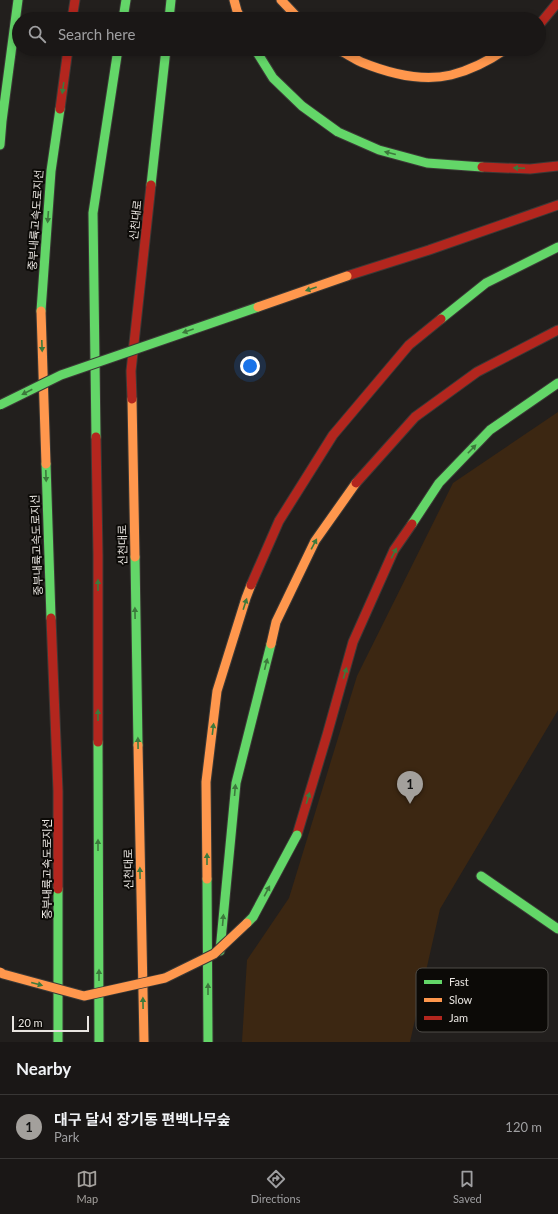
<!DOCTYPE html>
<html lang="en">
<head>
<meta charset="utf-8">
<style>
  body { margin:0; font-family:Lato,"Noto Sans KR",sans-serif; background:#272423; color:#f1f3f6 }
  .scale { position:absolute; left:12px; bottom:10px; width:77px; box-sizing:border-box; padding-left:4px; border:2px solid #e9e5e1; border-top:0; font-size:11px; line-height:14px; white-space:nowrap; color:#e9e5e1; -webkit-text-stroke:3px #0c0a07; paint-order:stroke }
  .you { position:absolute; left:250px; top:366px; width:14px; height:14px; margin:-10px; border:3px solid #fff; border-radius:50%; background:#1a73e8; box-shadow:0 0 0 6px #1a73e833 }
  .badge { display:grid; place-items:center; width:26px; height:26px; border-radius:50%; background:#a3a09c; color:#111; font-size:13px; font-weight:700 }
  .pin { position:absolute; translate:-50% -33px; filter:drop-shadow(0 1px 2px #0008) }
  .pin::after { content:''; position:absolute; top:21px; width:14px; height:12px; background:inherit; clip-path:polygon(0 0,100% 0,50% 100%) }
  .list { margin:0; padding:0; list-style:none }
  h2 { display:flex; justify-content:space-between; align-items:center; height:52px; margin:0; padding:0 16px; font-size:17px }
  h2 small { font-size:13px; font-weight:400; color:#9f9fa1 }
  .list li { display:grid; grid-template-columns:26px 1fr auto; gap:12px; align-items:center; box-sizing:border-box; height:64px; padding:0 16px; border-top:1px solid #383635 }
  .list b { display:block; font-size:15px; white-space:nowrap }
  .list p { margin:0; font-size:13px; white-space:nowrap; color:#9f9fa1 }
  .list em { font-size:13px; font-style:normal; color:#9f9fa1 }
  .icon { flex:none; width:22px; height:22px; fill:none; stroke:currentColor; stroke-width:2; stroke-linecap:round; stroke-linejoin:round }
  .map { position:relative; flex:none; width:558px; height:1042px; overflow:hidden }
  .search { position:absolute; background:#1a1716; box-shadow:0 2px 6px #0003; left:12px; right:12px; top:12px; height:44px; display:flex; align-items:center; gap:10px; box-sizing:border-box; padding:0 14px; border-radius:22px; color:#9f9fa1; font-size:15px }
  .sheet { height:116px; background:#1a1716 }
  nav { display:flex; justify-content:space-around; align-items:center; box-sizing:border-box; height:56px; border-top:1px solid #383635; background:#1a1716; font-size:11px; color:#9f9fa1 }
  nav a { display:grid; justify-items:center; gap:2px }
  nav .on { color:#a3a09c }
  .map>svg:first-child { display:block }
  .green { fill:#3c2712 }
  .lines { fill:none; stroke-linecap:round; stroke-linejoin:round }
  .fast-casing { stroke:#3b3936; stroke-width:11 }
  .slow-casing { stroke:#3b3936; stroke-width:11 }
  .jam-casing { stroke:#3b3936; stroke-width:11 }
  .fast { stroke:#63d668; stroke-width:9 }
  .slow { stroke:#ff974d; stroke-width:9 }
  .jam { stroke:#b3261e; stroke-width:9 }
  .fast-bridge-casing { stroke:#3b3936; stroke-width:11; stroke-linecap:butt }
  .slow-bridge-casing { stroke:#3b3936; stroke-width:11; stroke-linecap:butt }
  .fast-bridge { stroke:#63d668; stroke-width:9 }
  .slow-bridge { stroke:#ff974d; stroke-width:9 }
  .oneway { fill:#3c7a3c }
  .labels { text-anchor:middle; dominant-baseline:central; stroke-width:4; stroke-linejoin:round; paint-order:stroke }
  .street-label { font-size:11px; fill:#e9e5e1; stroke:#0c0a07 }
  .key { fill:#0c0a07; stroke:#4e4c48; stroke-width:1 }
  .key-label { font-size:11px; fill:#e9e5e1 }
</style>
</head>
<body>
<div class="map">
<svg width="558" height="1042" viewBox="0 0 558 1042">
  <rect width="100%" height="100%" fill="#221f1d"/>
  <path class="green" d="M558 412V710L440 909 410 1042H242L247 960 289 898 357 676 453 483Z"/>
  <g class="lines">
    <defs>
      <g id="fast">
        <path d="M123 19 126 0"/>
        <path d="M169 19 171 0"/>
        <path d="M255 49 273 78 302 106 338 132 379 150 427 163 482 167"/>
        <path d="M0 145 2 121 18 0"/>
        <path d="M151 185 166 49"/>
        <path d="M41 311 51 171 60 109"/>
        <path d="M441 319 486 283 558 247"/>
        <path d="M96 437 93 213 118 49"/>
        <path d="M46 464 51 618"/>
        <path d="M412 524 439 483 490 430 558 383"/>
        <path d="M135 557 138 745"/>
        <path d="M98 742 99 1042"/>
        <path d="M481 876 558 929"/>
        <path d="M207 879 208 1042"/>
        <path d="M58 889V1042"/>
        <path d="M220 951 236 783 271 644"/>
      </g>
      <g id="slow">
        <path d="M234 0 237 11 241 19"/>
        <path d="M281 0 299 19"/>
        <path d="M337 49C345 53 353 58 361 62 388 73 422 82 451 75 471 70 490 60 506 49"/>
        <path d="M41 311 46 464"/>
        <path d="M132 399 135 557"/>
        <path d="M271 644 276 622 315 541 356 483"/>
        <path d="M138 745 144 1042"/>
        <path d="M207 879 206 782 217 691 246 598 251 585"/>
      </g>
      <g id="jam">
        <path d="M72 19 75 0"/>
        <path d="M539 25 558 2"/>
        <path d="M60 109 68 49"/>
        <path d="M482 167 530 169 558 166"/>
        <path d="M347 276 429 250 558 205"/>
        <path d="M132 399 131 371 151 185"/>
        <path d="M96 437 98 555V742"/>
        <path d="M356 483 415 417 477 372 558 330"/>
        <path d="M251 585 279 521 333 435 409 345 441 319"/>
        <path d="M51 618 58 791V889"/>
        <path d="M297 835 327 735 353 642 394 550 412 524"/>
      </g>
    </defs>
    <use href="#fast" class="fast-casing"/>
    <use href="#slow" class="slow-casing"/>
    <use href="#jam" class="jam-casing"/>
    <use href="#fast" class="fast"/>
    <use href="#slow" class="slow"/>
    <use href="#jam" class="jam"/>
    <defs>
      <g id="fast-bridge">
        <path d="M0 405 61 375 258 307"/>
        <path d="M247 923 253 917 297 835"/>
      </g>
      <g id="slow-bridge">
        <path d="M258 307 347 276"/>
        <path d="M0 972 3 974 84 996 165 978 214 954 247 923"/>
      </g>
    </defs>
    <use href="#fast-bridge" class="fast-bridge-casing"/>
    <use href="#slow-bridge" class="slow-bridge-casing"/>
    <use href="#fast-bridge" class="fast-bridge"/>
    <use href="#slow-bridge" class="slow-bridge"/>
  </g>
  <defs><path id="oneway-solid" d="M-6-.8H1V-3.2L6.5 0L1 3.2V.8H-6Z"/></defs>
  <g class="oneway">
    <use href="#oneway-solid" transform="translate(63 88) rotate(98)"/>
    <use href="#oneway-solid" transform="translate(390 153) rotate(-166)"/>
    <use href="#oneway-solid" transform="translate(519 168) rotate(-178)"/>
    <use href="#oneway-solid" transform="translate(48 217) rotate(94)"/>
    <use href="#oneway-solid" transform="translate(311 289) rotate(161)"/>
    <use href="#oneway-solid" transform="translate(188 331) rotate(161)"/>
    <use href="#oneway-solid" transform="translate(42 346) rotate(88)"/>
    <use href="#oneway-solid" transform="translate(27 392) rotate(153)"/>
    <use href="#oneway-solid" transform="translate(472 449) rotate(-46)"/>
    <use href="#oneway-solid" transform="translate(46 476) rotate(88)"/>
    <use href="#oneway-solid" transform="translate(314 544) rotate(-62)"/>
    <use href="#oneway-solid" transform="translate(394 553) rotate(-63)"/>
    <use href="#oneway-solid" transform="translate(98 585) rotate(-90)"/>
    <use href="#oneway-solid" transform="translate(245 604) rotate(-72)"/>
    <use href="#oneway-solid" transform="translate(135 613) rotate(-91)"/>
    <use href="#oneway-solid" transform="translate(266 664) rotate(-76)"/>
    <use href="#oneway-solid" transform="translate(345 673) rotate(-74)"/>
    <use href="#oneway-solid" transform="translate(98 715) rotate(-90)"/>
    <use href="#oneway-solid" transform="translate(213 729) rotate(-83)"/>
    <use href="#oneway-solid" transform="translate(138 743) rotate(-91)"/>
    <use href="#oneway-solid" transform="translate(235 790) rotate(-85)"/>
    <use href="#oneway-solid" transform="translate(308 798) rotate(-73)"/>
    <use href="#oneway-solid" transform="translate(98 845) rotate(-90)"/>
    <use href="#oneway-solid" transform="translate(207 859) rotate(-90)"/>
    <use href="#oneway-solid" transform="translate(140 873) rotate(-91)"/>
    <use href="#oneway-solid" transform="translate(267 891) rotate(-62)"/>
    <use href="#oneway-solid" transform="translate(223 920) rotate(-85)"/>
    <use href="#oneway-solid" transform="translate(99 975) rotate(-90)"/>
    <use href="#oneway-solid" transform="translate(37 984) rotate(15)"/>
    <use href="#oneway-solid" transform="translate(208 989) rotate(-90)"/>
    <use href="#oneway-solid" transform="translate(143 1003) rotate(-91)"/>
  </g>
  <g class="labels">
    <g class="street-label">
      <text transform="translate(35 220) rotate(-86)">중부내륙고속도로지선</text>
      <text transform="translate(135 220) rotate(-84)">신천대로</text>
      <text transform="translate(36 545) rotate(-92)">중부내륙고속도로지선</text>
      <text transform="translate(122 545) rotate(-91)">신천대로</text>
      <text transform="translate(46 869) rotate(-90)">중부내륙고속도로지선</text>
      <text transform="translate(128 869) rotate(-91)">신천대로</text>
    </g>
  </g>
  <rect x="416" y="968" width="132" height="64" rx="6" class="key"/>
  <rect x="424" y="980" width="18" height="4" fill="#63d668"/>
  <rect x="424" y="998" width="18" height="4" fill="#ff974d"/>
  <rect x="424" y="1016" width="18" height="4" fill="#b3261e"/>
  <g class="key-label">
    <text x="449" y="986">Fast</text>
    <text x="449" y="1004">Slow</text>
    <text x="449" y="1022">Jam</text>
  </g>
</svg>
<div class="scale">20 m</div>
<div class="you"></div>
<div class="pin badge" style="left:410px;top:804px">1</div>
<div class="search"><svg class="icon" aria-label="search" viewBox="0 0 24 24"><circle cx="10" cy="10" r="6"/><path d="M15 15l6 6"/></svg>Search here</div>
</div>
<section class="sheet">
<h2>Nearby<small></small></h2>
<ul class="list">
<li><span class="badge">1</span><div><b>대구 달서 장기동 편백나무숲</b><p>Park</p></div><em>120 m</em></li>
</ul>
</section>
<nav>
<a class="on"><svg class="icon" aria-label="map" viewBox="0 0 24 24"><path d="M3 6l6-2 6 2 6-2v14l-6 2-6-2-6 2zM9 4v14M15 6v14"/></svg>Map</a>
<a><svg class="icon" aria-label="directions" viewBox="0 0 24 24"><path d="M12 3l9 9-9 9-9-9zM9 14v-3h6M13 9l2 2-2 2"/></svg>Directions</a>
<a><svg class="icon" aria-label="saved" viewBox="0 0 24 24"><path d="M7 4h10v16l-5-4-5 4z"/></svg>Saved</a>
</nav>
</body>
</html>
